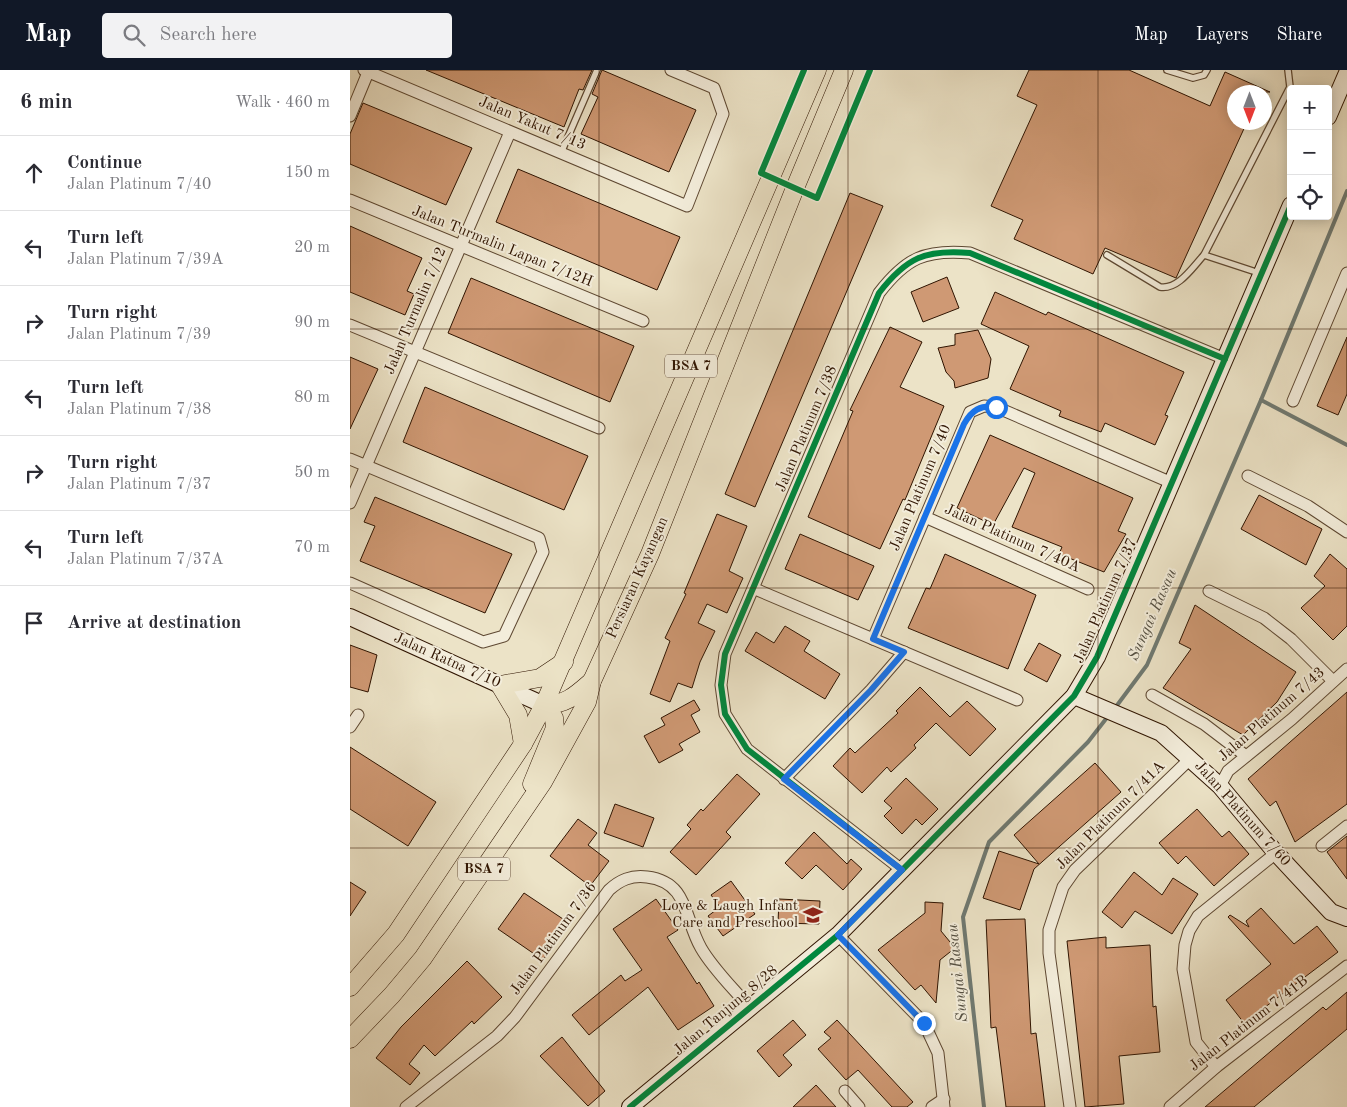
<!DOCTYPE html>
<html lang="en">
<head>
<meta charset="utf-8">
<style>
  body { margin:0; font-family:"Old Standard TT",serif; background:#f2f2f3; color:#2b2b33 }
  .controls { position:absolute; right:15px; top:15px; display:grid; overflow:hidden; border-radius:5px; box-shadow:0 2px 12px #0003 }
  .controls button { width:45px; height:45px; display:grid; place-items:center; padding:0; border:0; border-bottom:1px solid #e1e1e2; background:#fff; color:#2b2b33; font:25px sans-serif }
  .compass { position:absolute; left:877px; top:15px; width:45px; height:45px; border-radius:50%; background:#fff; box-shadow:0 2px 12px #0003; rotate:180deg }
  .stop { position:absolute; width:15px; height:15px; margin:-11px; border:4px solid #1a73e8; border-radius:50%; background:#fff }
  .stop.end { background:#1a73e8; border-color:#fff; box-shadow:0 1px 5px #0008 }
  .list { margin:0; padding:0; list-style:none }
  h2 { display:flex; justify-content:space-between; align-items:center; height:65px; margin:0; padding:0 20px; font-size:21px }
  h2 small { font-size:16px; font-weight:400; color:#7c7c81 }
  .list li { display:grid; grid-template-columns:32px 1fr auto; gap:15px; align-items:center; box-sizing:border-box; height:75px; padding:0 20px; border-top:1px solid #e1e1e2 }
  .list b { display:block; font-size:19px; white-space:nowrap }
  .list p { margin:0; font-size:16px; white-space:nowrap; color:#7c7c81 }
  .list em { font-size:16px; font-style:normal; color:#7c7c81 }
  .icon { flex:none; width:28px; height:28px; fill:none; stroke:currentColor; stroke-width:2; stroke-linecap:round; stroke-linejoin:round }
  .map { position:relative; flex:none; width:997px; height:1037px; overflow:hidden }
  header { display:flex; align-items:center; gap:30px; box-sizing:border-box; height:70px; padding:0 25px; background:#111827; color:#fff }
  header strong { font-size:24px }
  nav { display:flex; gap:28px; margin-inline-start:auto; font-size:18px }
  .search { width:350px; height:45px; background:#f2f2f3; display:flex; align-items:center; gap:12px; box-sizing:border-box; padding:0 18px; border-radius:5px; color:#7c7c81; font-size:19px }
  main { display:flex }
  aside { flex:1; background:#fff }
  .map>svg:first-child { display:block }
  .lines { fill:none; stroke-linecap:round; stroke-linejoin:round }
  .stream { stroke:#6f7971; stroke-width:4 }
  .building { fill:#cf9974; stroke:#2f1401 }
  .lane-casing { stroke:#5e4832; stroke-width:8 }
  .street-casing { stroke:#5e4832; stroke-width:13 }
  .secondary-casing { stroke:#2f1401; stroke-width:18 }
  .primary-casing { stroke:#2f1401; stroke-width:19 }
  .lane { stroke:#f3eddb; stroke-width:5.5 }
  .street { stroke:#f3eddb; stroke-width:11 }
  .secondary { stroke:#f3eddb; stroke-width:16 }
  .primary { stroke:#ece3c7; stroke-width:18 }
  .cycleway-casing { stroke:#f3eddb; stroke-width:9 }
  .cycleway { stroke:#00873e; stroke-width:6 }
  .route { stroke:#1a73e8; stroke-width:6 }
  .grid { fill:none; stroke:#2f1401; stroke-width:1; stroke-opacity:0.55 }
  .labels { text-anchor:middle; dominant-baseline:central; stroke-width:4; stroke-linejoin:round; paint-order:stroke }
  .shield { fill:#f3eddb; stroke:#6a5542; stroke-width:1 }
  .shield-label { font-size:14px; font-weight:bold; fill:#2f1401 }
  .street-label { font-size:15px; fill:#2f1401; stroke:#f3eddb }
  .poi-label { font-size:15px; fill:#2f1401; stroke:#f3eddb; text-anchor:end }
  .water-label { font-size:16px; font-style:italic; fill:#544f42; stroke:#f3eddb }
</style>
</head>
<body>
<header>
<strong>Map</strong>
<div class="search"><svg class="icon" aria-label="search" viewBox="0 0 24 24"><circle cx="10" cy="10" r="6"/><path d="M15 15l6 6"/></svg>Search here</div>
<nav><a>Map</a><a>Layers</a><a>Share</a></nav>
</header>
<main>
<aside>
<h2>6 min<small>Walk · 460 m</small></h2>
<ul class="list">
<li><svg class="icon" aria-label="ahead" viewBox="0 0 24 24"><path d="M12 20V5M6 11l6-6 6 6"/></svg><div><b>Continue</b><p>Jalan Platinum 7/40</p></div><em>150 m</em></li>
<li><svg class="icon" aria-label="left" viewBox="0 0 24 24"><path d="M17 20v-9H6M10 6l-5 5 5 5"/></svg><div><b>Turn left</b><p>Jalan Platinum 7/39A</p></div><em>20 m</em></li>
<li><svg class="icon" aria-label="right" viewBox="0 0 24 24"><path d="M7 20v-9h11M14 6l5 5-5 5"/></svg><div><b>Turn right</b><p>Jalan Platinum 7/39</p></div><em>90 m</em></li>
<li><svg class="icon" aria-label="left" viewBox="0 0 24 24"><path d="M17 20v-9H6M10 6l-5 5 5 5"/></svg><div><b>Turn left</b><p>Jalan Platinum 7/38</p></div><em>80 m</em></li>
<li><svg class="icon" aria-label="right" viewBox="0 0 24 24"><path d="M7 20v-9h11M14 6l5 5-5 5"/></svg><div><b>Turn right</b><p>Jalan Platinum 7/37</p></div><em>50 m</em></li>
<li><svg class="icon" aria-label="left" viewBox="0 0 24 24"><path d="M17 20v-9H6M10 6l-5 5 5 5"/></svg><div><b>Turn left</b><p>Jalan Platinum 7/37A</p></div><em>70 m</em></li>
<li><svg class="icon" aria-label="arrive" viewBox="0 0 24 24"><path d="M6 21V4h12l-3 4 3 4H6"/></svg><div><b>Arrive at destination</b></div></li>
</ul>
</aside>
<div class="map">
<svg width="997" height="1037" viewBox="0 0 997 1037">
  <rect width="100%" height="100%" fill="#ece3c7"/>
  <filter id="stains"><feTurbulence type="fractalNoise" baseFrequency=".004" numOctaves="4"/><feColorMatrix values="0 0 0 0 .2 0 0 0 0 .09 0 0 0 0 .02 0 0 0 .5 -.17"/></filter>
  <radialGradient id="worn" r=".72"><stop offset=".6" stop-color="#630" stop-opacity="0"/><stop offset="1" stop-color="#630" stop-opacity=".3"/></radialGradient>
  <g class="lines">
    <g class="stream">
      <path d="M911 330 997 375"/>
      <path d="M765 638 797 595 911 330 997 121"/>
      <path d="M634 1037 613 847 639 772 738 672 759 645"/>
    </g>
  </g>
  <g class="building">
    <path d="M76 0H242L233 20 229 19 214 57Z"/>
    <path d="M252 0 346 40 319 102 231 64 248 27 242 24Z"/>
    <path d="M679 0H779L860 36 875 2 920 22H884V52H897L826 208 755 178 743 204 664 169 673 150 641 136 687 35 667 26Z"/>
    <path d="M13 33 122 78 96 135 0 94V64Z"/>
    <path d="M168 99 330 167 307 220 146 152Z"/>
    <path d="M500 123 533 136 405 437 375 424Z"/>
    <path d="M0 156 72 188 57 221 64 224 55 245 0 222Z"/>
    <path d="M597 207 609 238 573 252 561 222Z"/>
    <path d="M121 208 284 276 260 332 98 263Z"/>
    <path d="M645 222 696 245 698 242 834 302 815 345 818 346 805 375 755 353 751 362 709 346 711 341 660 319 679 276 631 254Z"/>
    <path d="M540 257 572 272 550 317 594 336 555 430 553 429 530 479 458 447 503 341 500 340Z"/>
    <path d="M628 260 641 289 638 308 605 318 604 311 596 302 588 278 605 275V264Z"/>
    <path d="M997 267V324L988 345 967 336Z"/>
    <path d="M0 287 28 299 0 359Z"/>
    <path d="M75 317 238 386 214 440 53 372Z"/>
    <path d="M640 365 783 428 768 461 776 464 754 502 709 484 712 477 662 457 685 403 674 398 643 455 607 438Z"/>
    <path d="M909 425 972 459 956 495 891 459Z"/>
    <path d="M25 427 162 484 135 543 10 491 25 456 14 452Z"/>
    <path d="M367 444 397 456 379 501 393 508 377 543 357 534 348 553 365 561 350 592 342 618 328 613 320 632 300 624 320 571 315 568 336 524 334 523Z"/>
    <path d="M450 464 524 496 508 530 435 499Z"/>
    <path d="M595 484 686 525 658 599 558 558 576 518 580 519Z"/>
    <path d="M980 484 997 499V556L983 570 951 538 975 516 964 506Z"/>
    <path d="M845 535 946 602 927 632 893 665 813 618 841 579 829 573Z"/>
    <path d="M435 556 460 571 454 581 490 604 475 629 395 581 406 562 424 573Z"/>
    <path d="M689 573 711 585 697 612 674 600Z"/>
    <path d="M0 575 27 585 18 622 0 617Z"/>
    <path d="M570 617 600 647 617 631 646 659 620 686 586 653 564 675 566 678 541 702 537 697 512 723 483 696 500 678 505 683 548 643 546 641Z"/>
    <path d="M997 622V734L945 772 926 731 920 736 898 709Z"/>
    <path d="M344 630 350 640 341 645 350 662 329 674 333 680 309 693 294 666 315 655 311 648Z"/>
    <path d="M0 677 86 732 58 776 0 739Z"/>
    <path d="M745 693 771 722 684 799 670 840 633 828 649 781 689 794 664 765Z"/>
    <path d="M387 704 410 724 376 762 381 767 346 805 320 782 341 759 337 755 351 739 353 741Z"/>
    <path d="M556 708 588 739 572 755 566 749 552 764 534 746 542 738 534 731Z"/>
    <path d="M265 734 304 748 293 777 254 763Z"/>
    <path d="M847 739 872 767 879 761 899 784 864 816 836 786 828 794 809 773Z"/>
    <path d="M228 749 247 763 238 775 259 791 240 816 200 786Z"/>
    <path d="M464 762 497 794 501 789 512 799 493 820 466 795 452 809 435 793Z"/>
    <path d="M997 766V809L977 782Z"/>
    <path d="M784 802 812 825 823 808 848 824 822 864 785 841 772 858 752 842Z"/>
    <path d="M381 811 405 844 373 866 358 846 370 837 361 825Z"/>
    <path d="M0 812 16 822 0 846Z"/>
    <path d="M174 823 219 853 193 890 148 859Z"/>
    <path d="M306 829 328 860 317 867 347 914 349 912 364 936 328 960 298 917 239 965 222 945 271 905 275 911 292 900 263 859Z"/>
    <path d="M429 829 470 831 469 854 428 853Z"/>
    <path d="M575 832 593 833 591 861 605 878 590 890 586 933 571 915 565 920 528 880 575 843Z"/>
    <path d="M911 838 944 874 967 856 988 882 894 953 876 930 921 894 878 847 880 845 899 857 896 851Z"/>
    <path d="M675 849 681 964 686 963 695 1037H656L646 957 641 958 636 850Z"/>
    <path d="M756 867V878L800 875 803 937 806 936 810 982 769 986 774 1034 735 1037 717 871Z"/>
    <path d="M117 891 152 927 124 954 122 951 85 986 74 975 59 994 70 1003 60 1015 26 988 51 957Z"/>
    <path d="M997 922V959L904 1037H855L973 937 976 940Z"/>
    <path d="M443 950 456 965 433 985 442 995 429 1007 407 981Z"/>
    <path d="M487 950 563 1032 557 1037H542L508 1000 496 1010 468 979 481 968 474 962Z"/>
    <path d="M212 967 255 1021 238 1036 190 986Z"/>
    <path d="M466 1015 486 1037H443Z"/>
  </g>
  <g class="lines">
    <defs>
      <g id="lane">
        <path d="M817 0 843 8 854 5 857 0"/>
        <path d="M211 83 247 0"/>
        <path d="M757 185 810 217C828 220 842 198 854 185L909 203"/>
        <path d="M854 185 940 17 938 0"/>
      </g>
      <g id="street">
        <path d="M14 0 337 136 373 44 364 18 321 0"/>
        <path d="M0 46 19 0"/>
        <path d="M0 130 293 251"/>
        <path d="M0 255 249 358"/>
        <path d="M943 331 997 203"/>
        <path d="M0 389 189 468 193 482 154 566 133 572 0 513"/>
        <path d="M898 406 958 436 997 462"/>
        <path d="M0 433 160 62"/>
        <path d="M575 447 738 519"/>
        <path d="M405 519 667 630"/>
        <path d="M859 521 914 548 941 569 983 611"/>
        <path d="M523 569 620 342 634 336 646 337 822 413"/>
        <path d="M802 625 854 654 896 686"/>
        <path d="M0 657 8 645"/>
        <path d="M434 709 521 620 554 582"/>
        <path d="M870 716 878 701 942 649 997 599"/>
        <path d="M972 776 997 756"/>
        <path d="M552 800 397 679 375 644 371 615 375 584 529 223C556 188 575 179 620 183L875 289"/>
        <path d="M488 865 574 953 588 983 594 1037"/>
        <path d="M866 997 846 972 833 899 835 875 839 861 848 846 926 783"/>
        <path d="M495 1021 509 1037"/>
        <path d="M56 1037 147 966 165 947 259 820C270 810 281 805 297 807 339 812 334 849 351 878 363 899 383 918 399 937"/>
        <path d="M582 1037 594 1029"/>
        <path d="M720 1037 699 883V860L713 817 725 800 841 688"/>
        <path d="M820 1037 866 997 997 896"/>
      </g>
      <g id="secondary">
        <path d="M978 47 997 3"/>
        <path d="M0 547 194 635"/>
        <path d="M724 626 811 663 870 716 926 783 981 842 997 848"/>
        <path d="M280 1037 488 865 724 626 747 587 941 135"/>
      </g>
      <g id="primary">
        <path d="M194 635C216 635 226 625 242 611"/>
        <path d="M173 674 168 645 150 615 190 608 214 592"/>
        <path d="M182 714 205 658 204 648 194 635"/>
        <path d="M0 917 46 864 173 674 194 635 467 0"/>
        <path d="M0 969 42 925 73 888 193 712 237 632 242 611 300 484 445 118 494 0"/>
      </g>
    </defs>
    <use href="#lane" class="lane-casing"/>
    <use href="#street" class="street-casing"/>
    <use href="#secondary" class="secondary-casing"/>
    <use href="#primary" class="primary-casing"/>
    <use href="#lane" class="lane"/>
    <use href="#street" class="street"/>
    <use href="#secondary" class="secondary"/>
    <use href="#primary" class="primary"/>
    <defs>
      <g id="cycleway">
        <path d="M454 0 411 103 467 128 520 0"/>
        <path d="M552 800 397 679 375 644 371 615 375 584 529 223C556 188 575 179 620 183L875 289"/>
        <path d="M280 1037 488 865 724 626 747 587 941 135"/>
      </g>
    </defs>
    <use href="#cycleway" class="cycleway-casing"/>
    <use href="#cycleway" class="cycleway"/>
  </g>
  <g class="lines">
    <path class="route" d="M574 953 488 865 552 800 434 709 521 620 554 582 523 569 614 354C622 340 630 335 646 337"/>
  </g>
  <path class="grid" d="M249 0V1037M498 0V1037M748 0V1037M0 259H997M0 518H997M0 778H997"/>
  <defs>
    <symbol id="school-bare" viewBox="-9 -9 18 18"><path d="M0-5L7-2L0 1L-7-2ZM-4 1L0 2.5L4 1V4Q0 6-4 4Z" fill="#8f2418" stroke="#f3eddb" stroke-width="2.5" paint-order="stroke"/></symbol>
  </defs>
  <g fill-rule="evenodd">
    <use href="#school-bare" x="449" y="831" width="28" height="28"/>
  </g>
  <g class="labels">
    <g class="shield">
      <rect x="315" y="284.5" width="52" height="23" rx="4"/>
      <rect x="108" y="787.5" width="52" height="23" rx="4"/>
    </g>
    <g class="shield-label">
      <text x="341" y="296">BSA 7</text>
      <text x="134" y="799">BSA 7</text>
    </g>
    <g class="street-label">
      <text transform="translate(182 54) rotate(23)">Jalan Yakut 7/13</text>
      <text transform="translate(152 177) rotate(22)">Jalan Turmalin Lapan 7/12H</text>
      <text transform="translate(66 241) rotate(-67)">Jalan Turmalin 7/12</text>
      <text transform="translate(457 359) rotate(-67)">Jalan Platinum 7/38</text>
      <text transform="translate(571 418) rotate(-67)">Jalan Platinum 7/40</text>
      <text transform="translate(662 469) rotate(24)">Jalan Platinum 7/40A</text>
      <text transform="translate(288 508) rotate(-66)">Persiaran Kayangan</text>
      <text transform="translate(756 531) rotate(-66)">Jalan Platinum 7/37</text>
      <text transform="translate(97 591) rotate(24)">Jalan Ratna 7/10</text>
      <text transform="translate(922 645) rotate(-41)">Jalan Platinum 7/43</text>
      <text transform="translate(892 744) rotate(48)">Jalan Platinum 7/60</text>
      <text transform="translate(761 746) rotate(-45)">Jalan Platinum 7/41A</text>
      <text transform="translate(204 869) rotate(-54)">Jalan Platinum 7/36</text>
      <text transform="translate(376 941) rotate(-40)">Jalan Tanjung 8/28</text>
      <text transform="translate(899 954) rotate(-38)">Jalan Platinum 7/41B</text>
    </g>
    <g class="poi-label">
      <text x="448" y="836">Love &amp; Laugh Infant<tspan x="448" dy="17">Care and Preschool</tspan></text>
    </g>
    <g class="water-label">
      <text transform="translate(803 545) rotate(-66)">Sungai Rasau</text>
      <text transform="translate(608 903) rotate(-96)">Sungai Rasau</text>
    </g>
  </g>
  <rect width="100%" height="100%" filter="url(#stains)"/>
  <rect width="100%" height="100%" fill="url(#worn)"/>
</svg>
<div class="controls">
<button>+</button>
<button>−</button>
<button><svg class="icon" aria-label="locate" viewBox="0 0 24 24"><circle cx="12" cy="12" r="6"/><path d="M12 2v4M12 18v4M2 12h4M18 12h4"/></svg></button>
</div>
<svg class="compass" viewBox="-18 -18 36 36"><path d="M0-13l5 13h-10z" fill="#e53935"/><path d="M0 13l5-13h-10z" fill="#7c7c81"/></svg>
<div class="stop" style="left:646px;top:337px"></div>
<div class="stop end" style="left:574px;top:953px"></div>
</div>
</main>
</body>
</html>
